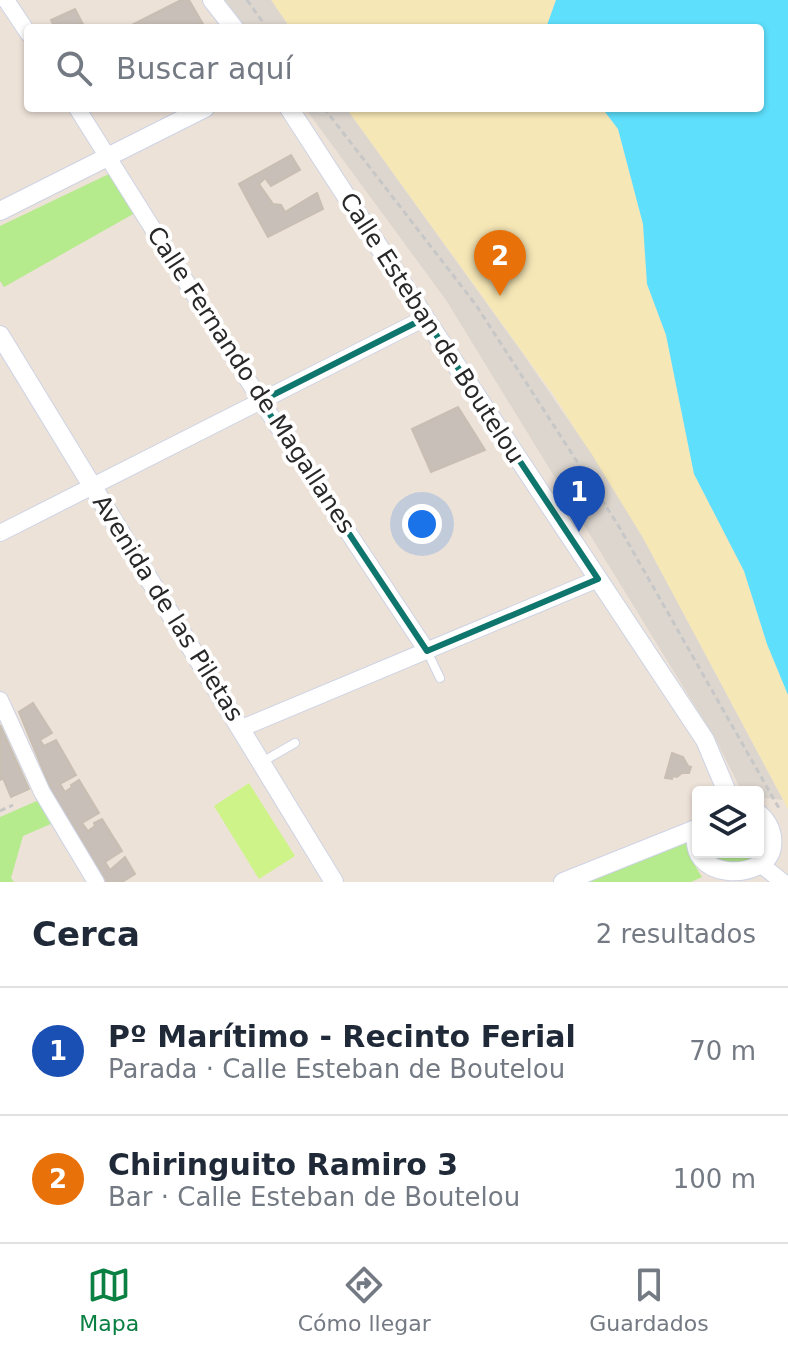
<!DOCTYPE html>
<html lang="es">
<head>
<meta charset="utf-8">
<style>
  body { margin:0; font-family:"DejaVu Sans",sans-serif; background:#f6f6f7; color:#1f2937 }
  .controls { position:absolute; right:24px; bottom:24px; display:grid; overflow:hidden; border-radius:8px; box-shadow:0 2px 6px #0004 }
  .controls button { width:72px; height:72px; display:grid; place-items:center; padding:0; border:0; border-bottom:2px solid #e0e1e3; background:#fff; color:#1f2937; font:40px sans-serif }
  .you { position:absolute; left:422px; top:524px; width:28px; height:28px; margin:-20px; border:6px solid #fff; border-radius:50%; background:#1a73e8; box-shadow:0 0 0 12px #1a73e833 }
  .badge { display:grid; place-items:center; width:52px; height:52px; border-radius:50%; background:#0b8043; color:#fff; font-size:26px; font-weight:700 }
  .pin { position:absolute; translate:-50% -66px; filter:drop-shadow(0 2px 4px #0008) }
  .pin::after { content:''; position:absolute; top:42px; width:28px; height:24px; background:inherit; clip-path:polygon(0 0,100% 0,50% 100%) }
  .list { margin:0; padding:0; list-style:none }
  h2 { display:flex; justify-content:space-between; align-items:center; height:104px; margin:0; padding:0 32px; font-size:34px }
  h2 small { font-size:26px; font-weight:400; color:#747a83 }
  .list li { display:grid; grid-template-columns:52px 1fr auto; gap:24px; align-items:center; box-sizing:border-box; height:128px; padding:0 32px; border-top:2px solid #e0e1e3 }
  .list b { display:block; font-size:30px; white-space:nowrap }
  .list p { margin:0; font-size:26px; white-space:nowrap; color:#747a83 }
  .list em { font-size:26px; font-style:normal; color:#747a83 }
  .icon { flex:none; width:44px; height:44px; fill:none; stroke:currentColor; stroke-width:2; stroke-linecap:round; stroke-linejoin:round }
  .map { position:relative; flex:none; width:788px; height:882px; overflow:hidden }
  .search { position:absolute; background:#fff; box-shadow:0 2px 6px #0004; left:24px; right:24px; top:24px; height:88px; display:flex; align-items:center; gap:20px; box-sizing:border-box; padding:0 28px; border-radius:8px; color:#747a83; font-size:30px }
  .sheet { height:360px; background:#fff }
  nav { display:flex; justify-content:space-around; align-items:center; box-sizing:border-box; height:112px; border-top:2px solid #e0e1e3; background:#fff; font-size:22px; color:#747a83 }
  nav a { display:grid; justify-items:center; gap:4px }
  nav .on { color:#0b8043 }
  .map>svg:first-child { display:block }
  .green { fill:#b5ea8d }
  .sand { fill:#f6e7b6 }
  .pitch { fill:#cef388 }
  .plaza { fill:#dcd6cf }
  .water { fill:#5edffc }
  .building { fill:#c8bfb8; stroke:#c8beb2; stroke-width:2 }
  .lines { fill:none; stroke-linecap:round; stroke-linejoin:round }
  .service-casing { stroke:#cdd3e4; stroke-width:10 }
  .minor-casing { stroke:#cdd3e4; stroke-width:18 }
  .tertiary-casing { stroke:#cdd3e4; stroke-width:20 }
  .path { stroke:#c7c7c7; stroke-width:3; stroke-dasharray:6 4; stroke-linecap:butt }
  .service { stroke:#fff; stroke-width:8 }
  .minor { stroke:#fff; stroke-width:16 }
  .tertiary { stroke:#fff; stroke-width:18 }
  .marked { fill:none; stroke:#0f766e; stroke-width:6; stroke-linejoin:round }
  .labels { text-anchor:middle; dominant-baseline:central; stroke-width:8; stroke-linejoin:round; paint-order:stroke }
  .street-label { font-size:24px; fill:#282828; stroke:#fff }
</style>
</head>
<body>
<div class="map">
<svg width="788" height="882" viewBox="0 0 788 882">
  <rect width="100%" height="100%" fill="#ede2d8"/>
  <g class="green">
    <path d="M111 173 135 213 4 287 0 281V226Z"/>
    <path d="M39 800 53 823 23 836 11 878 14 882H0V817Z"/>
    <path d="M758 827 762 836 761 854 730 872 706 852H758Z"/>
    <path d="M689 838C690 853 693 864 702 877L691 882H582Z"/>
  </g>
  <g class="sand">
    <path d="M271 0H556L546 28H290Z"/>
    <path d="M346 108H602L618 129 643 224 647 284 666 335 694 474 744 571 767 644 788 695V809L643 538 555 397Z"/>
  </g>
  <path class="pitch" d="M249 783 295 856 259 879 214 806Z"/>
  <g class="plaza">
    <path d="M225 0H271L290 28H246Z"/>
    <path d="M305 108H346L521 351 591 453 643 538 783 800 758 797V792H742L717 742 446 300Z"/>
  </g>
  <path class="water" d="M556 0H788V695L767 644 744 571 694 474 666 335 647 284 643 224 618 129 602 108H760V28H546Z"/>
  <g class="building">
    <path d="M181 0H189L203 24 195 28H126Z"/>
    <path d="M75 9 85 28H55L51 20Z"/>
    <path d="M291 155 300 170 271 186 265 178 259 184 273 204 281 205 285 212 317 193 323 209 268 237 239 184Z"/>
    <path d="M458 407 485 450 431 472 412 429Z"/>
    <path d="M33 703 52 733 40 740 44 746 56 740 76 775 60 784 65 792 72 787 71 785 79 780 99 813 82 823 88 831 95 826 94 823 102 819 122 851 105 862 110 870 125 857 135 874 122 882H107L52 792 19 712Z"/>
    <path d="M0 725 29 789 11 797 3 778 0 780Z"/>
    <path d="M672 753 683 757 688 766 691 767 689 773H682L677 777 673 776 672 779 665 778Z"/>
  </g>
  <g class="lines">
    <defs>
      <g id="service">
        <path d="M427 651 440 678"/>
        <path d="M262 762 295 743"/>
      </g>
      <g id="minor">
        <path d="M6 0 28 33"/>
        <path d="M77 108 261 401 427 651"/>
        <path d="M0 533 425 318"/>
        <path d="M0 700 42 792 96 882"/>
        <path d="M242 728 598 579"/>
        <path d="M764 867 783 882"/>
      </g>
      <g id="tertiary">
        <path d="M212 0 234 28"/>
        <path d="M289 108 425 318 705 740 727 792"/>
        <path d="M0 211 205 108"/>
        <path d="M0 335 334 882"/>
        <path d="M698 828C682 882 767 882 772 847 774 833 768 821 758 813"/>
        <path d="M563 882 698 828"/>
      </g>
    </defs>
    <use href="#service" class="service-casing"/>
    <use href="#minor" class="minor-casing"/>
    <use href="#tertiary" class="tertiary-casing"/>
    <g class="path">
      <path d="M247 0 267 28"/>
      <path d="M324 108 476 305 618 525 780 810"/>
      <path d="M0 811 13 805"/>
    </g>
    <use href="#service" class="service"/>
    <use href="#minor" class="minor"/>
    <use href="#tertiary" class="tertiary"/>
  </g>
  <path class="marked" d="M425 318 598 579 427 651 261 401Z"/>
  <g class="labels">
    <g class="street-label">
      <text transform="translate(432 328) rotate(57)">Calle Esteban de Boutelou</text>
      <text transform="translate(251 380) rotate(57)">Calle Fernando de Magallanes</text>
      <text transform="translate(168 608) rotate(58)">Avenida de las Piletas</text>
    </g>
  </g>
</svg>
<div class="controls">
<button><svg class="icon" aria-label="layers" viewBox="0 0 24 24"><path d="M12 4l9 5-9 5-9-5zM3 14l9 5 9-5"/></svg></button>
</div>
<div class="you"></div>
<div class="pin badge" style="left:579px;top:532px;background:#1a4fb4">1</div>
<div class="pin badge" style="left:500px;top:296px;background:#e8710a">2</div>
<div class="search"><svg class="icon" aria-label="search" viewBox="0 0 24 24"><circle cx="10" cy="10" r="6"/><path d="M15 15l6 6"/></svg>Buscar aquí</div>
</div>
<section class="sheet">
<h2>Cerca<small>2 resultados</small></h2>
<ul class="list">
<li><span class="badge" style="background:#1a4fb4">1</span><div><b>Pº Marítimo - Recinto Ferial</b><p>Parada · Calle Esteban de Boutelou</p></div><em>70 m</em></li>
<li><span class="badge" style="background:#e8710a">2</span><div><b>Chiringuito Ramiro 3</b><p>Bar · Calle Esteban de Boutelou</p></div><em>100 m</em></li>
</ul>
</section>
<nav>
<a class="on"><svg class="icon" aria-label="map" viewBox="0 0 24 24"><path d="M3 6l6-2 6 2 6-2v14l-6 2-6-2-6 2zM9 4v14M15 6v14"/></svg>Mapa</a>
<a><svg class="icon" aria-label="directions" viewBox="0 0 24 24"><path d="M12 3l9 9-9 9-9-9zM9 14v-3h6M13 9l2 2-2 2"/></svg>Cómo llegar</a>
<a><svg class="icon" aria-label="saved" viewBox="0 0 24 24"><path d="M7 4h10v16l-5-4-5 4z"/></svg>Guardados</a>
</nav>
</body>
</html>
